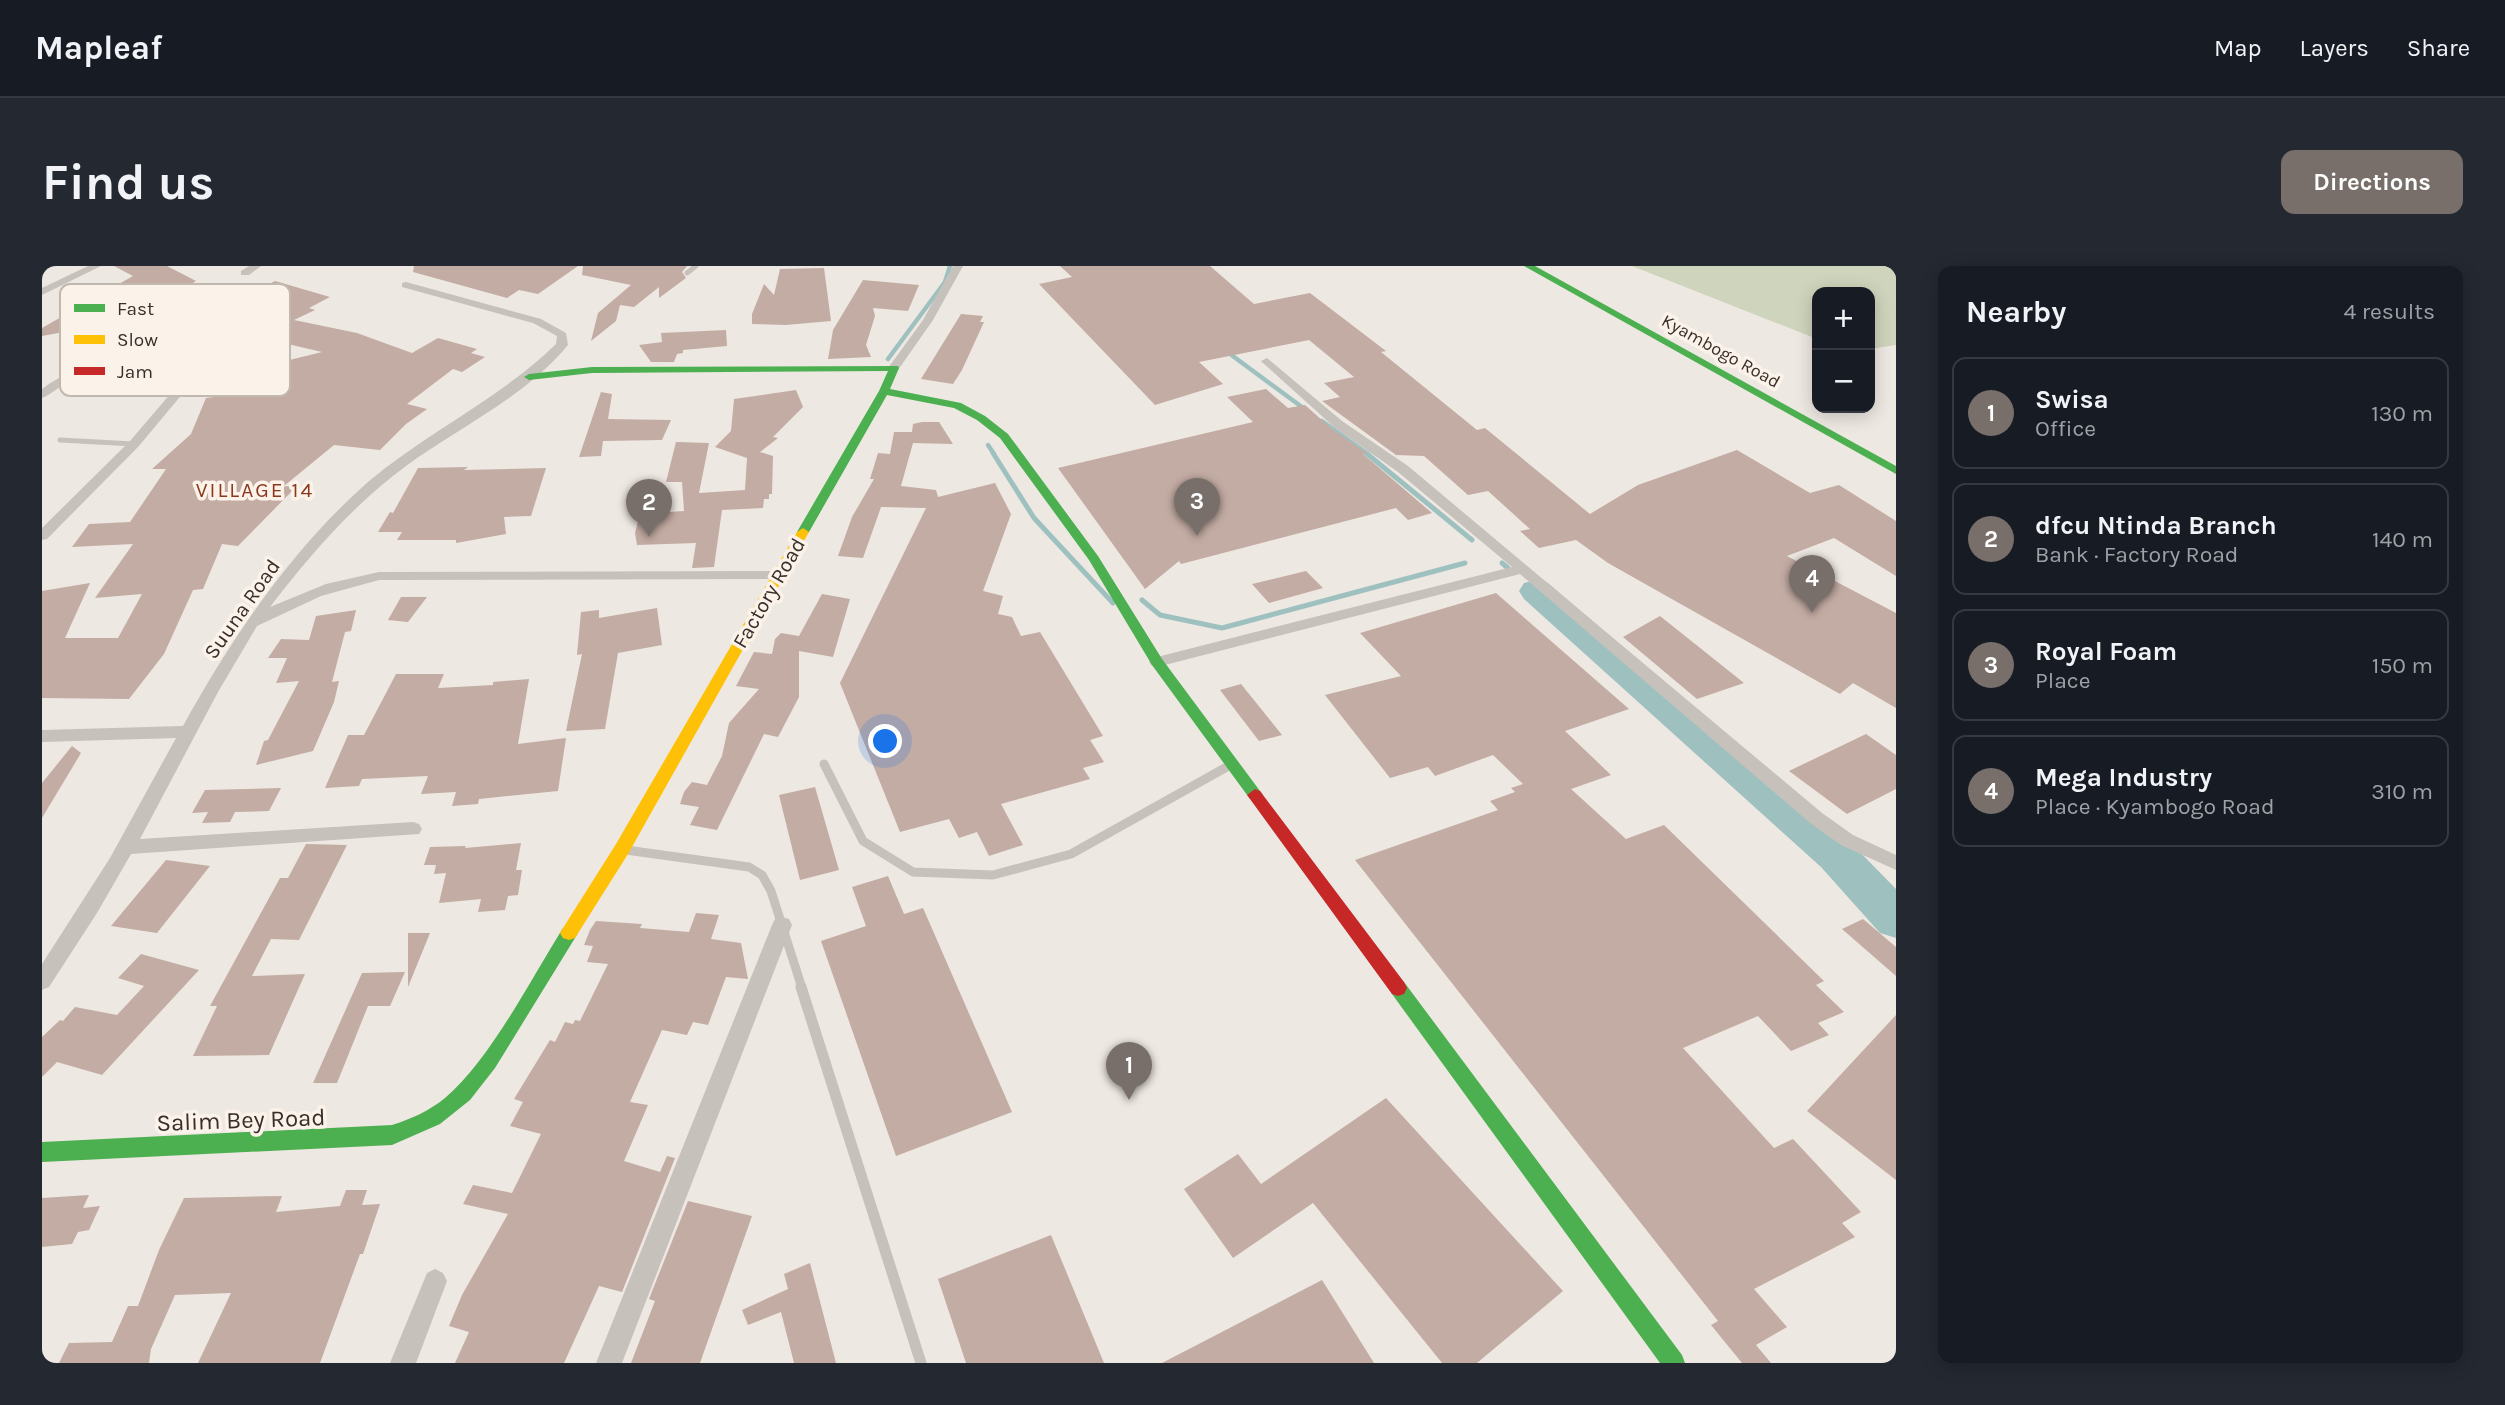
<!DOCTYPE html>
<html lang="en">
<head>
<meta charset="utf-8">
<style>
  body { margin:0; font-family:Karla,sans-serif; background:#242831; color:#f1f3f6 }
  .controls { position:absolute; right:21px; top:21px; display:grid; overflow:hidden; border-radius:14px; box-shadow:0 4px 18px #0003 }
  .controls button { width:63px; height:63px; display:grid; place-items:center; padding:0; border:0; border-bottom:2px solid #363941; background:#171b24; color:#f1f3f6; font:35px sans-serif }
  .you { position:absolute; left:844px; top:476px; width:24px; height:24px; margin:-18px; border:5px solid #fff; border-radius:50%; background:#1a73e8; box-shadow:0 0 0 10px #1a73e833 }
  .badge { display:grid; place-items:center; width:46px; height:46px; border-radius:50%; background:#786f6a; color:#fff; font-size:23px; font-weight:700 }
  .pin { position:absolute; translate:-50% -58px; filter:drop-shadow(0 2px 4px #0008) }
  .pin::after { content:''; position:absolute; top:37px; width:24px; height:21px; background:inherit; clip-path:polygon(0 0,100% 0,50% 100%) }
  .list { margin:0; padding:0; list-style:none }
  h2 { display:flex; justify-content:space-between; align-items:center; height:91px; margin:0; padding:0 28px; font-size:30px }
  h2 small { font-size:23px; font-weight:400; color:#9ea1a6 }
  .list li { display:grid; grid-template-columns:46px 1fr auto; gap:21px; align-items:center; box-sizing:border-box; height:112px; margin:0 14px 14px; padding:0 14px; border:2px solid #363941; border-radius:14px }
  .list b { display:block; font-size:26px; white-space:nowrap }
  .list p { margin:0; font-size:23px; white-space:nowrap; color:#9ea1a6 }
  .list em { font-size:23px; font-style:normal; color:#9ea1a6 }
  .map { position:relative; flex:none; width:1854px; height:1097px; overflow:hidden; border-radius:14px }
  header { display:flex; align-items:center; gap:42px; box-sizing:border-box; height:98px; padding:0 35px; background:#171b24; border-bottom:2px solid #363941 }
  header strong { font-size:33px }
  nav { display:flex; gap:38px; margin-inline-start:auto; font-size:24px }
  .intro { display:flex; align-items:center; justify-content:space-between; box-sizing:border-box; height:168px; padding:0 42px }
  h1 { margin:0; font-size:49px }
  .button { padding:18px 32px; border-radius:14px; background:#786f6a; color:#fff; font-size:24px; font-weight:700 }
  main { display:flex; gap:42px; padding:0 42px }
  aside { flex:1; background:#171b24; border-radius:14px; box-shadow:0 4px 18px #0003 }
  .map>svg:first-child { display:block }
  .green { fill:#cfd4bc }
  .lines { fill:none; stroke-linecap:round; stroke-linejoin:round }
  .stream-far1 { stroke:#9ec1c0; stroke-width:4.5 }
  .stream { stroke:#9ec1c0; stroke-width:5 }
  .river { fill:#9ec1c0; fill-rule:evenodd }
  .building { fill:#c3aca3 }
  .lane-far2 { stroke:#c7c1bb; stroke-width:5 }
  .lane-far1 { stroke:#c7c1bb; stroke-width:9 }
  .lane { stroke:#c7c1bb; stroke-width:11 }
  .street { fill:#c7c1bb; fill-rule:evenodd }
  .fast { fill:#4caf50; fill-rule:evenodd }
  .slow { fill:#ffc107; fill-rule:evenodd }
  .jam { fill:#c62828; fill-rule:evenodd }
  .labels { text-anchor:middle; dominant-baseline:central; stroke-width:7; stroke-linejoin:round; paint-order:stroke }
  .far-street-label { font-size:18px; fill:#392e29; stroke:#fbf3ea }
  .far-quarter-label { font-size:21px; letter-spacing:2px; fill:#8b381e; stroke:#fbf3ea }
  .street-label { font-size:21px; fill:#392e29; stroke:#fbf3ea }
  .near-street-label { font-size:24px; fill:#392e29; stroke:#fbf3ea }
  .key { fill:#fbf3ea; stroke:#c1b8b0; stroke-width:2 }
  .key-label { font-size:19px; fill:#392e29 }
</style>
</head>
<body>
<header>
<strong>Mapleaf</strong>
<nav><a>Map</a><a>Layers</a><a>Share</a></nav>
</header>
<div class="intro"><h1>Find us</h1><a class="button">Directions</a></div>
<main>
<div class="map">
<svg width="1854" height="1097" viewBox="0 0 1854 1097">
  <rect width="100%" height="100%" fill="#eee8e2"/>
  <path class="green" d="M1590 0H1854V79L1828 83V26H1775V73Z"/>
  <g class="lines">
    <g class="stream-far1">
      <path d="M1184 85 1264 144"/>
      <path d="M846 93 903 16 908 0"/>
      <path d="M1280 155 1326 188"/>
      <path d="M946 179 952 188"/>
    </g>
    <g class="stream">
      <path d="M951 187 992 252 1071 337"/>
      <path d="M1324 187 1430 274"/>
      <path d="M1460 297 1466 302"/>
      <path d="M1100 334 1118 349 1180 362 1423 297"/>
    </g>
    <path class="river" d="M1494 314 1506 317 1809 577 1854 623V672L1838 667 1779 601 1482 333 1477 325 1482 317Z"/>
  </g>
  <g class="building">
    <path d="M72 0H125L154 15 143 22 198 33 233 15 288 31 267 42 273 44 252 54 315 67 370 87 396 72 435 83 429 87 443 91 420 106 411 103 365 138 385 143 364 158 338 184 292 179 242 220 254 221 196 280 180 278 161 323 151 324 122 388 87 433 0 432V325L48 317 23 372H76L100 328 53 332 91 278 30 281 47 258 88 256 124 203H110L149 168 164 132 180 130 174 112 280 86 198 67 160 92 110 84 144 63 76 74 78 65 64 68 66 58 0 70V62L91 10Z"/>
    <path d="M372 0H536L496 28 477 24 465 32 371 6Z"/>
    <path d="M541 0H645L640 6 644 12 617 32V21L592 41 578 39 574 55 549 75 556 47 589 19 540 9Z"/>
    <path d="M1018 0H1168L1212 38 1268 27 1344 85 1339 86 1435 164 1443 162 1548 248 1596 219 1695 184 1768 227 1797 219 1854 255V310L1792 272 1745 290 1854 347V442L1811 417 1798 428 1566 297 1534 274 1497 282 1478 265 1488 263 1446 225 1426 229 1382 190 1354 189 1280 135 1298 131 1282 117 1312 111 1267 74 1157 96 1181 118 1113 139 997 18 1030 11Z"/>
    <path d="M782 2 789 55 744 59 710 58V48L722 18 732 29 738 3Z"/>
    <path d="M821 14 877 19 866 45 831 42 833 50 824 79 829 91 786 93 791 64Z"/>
    <path d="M919 48 941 50 938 56H942L920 104 911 118 879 113Z"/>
    <path d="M684 64 685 80 641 84V87L635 88 632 96H609L597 79 620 76 619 67Z"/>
    <path d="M1224 123 1246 142 1263 139 1290 163 1326 188H1321L1390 247 1366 254 1354 242 1139 298 1137 295 1103 323 1016 202 1211 156 1185 131Z"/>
    <path d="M754 124 761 141 731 171 736 172 718 186 731 190 730 228H727V233H722L721 242 680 244 672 301 650 302 654 277 595 279 593 267 598 248 642 245 640 216H624L634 176 667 177 657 227 703 224 705 192 673 181 689 165 692 133Z"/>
    <path d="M559 126 570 128 566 153 629 154 620 174 561 175 559 190 537 191Z"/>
    <path d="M880 156H897L911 178 871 177 859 220 894 224 896 231 953 217 969 248 941 325 961 330 956 348 970 351 979 370 998 366 1061 470 1048 474 1062 496 1041 502 1048 513 959 538 981 579 947 590 935 566 917 572 907 553 858 566 798 417 884 242 839 241 821 292 796 290 810 251 832 213H828L836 187 848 188 852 166H870L871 158Z"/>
    <path d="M426 201 422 204 504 202 489 250 462 251 464 268 414 277V274H355L360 266H336L348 246 351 247 376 202Z"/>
    <path d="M1264 305 1281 322 1227 337 1210 318Z"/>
    <path d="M1454 327 1587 443 1523 465 1569 509 1529 523 1584 573 1622 559 1782 715 1774 719 1802 746 1776 757 1787 769 1749 785 1716 750 1641 782 1732 882 1751 873 1819 946 1800 957 1813 971 1712 1023 1745 1061 1714 1079 1729 1097H1700L1669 1059 1676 1055 1313 594 1456 544 1448 535 1473 526 1469 522 1481 518 1451 489 1393 510 1386 501 1348 512 1283 429 1359 410 1318 367Z"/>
    <path d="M780 328 808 333 791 391 757 385V431L736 471 722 468 675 564 648 559 657 541 638 538 642 526 650 516 665 519 680 490 687 457 717 423 694 420 712 386 730 388 733 373 739 367 757 370Z"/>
    <path d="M359 331H385L366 356 346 354Z"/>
    <path d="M615 342 620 379 576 387 563 463 524 465 540 388 535 389 539 346 557 344V352Z"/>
    <path d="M314 344 309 365 303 366 290 416 297 415 292 436 271 485 214 499 222 475 226 474 257 415 234 417 245 392H226L239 373 267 374 274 350Z"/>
    <path d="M1618 350 1702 417 1655 433 1581 371Z"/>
    <path d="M354 408H402L396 422 451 419V416L487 413 476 478 524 472 516 525 437 533 436 538 410 540 414 526 379 528 386 510 320 513 317 520 283 522 306 469H322Z"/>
    <path d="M1199 418 1240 469 1217 475 1178 424Z"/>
    <path d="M1824 468 1854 489V523L1805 548 1747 505Z"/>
    <path d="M30 480 39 487 0 552V517Z"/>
    <path d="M773 521 797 604 758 614 737 529Z"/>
    <path d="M239 522 227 545 193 546 188 556 160 557 166 546 150 547 163 524Z"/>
    <path d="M479 577 474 604H480L476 629 466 630 463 644 436 646 439 633 397 637 404 607 392 608 394 599H382L388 581 424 580 423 582Z"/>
    <path d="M264 578 305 579 257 674 229 673 210 710 263 708 227 789 151 790 175 740H168L238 612H246Z"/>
    <path d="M124 594 168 600 115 667 69 660Z"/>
    <path d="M846 610 862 648 881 642 970 846 854 890 779 675 824 660 810 621Z"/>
    <path d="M654 647 677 649 669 673 699 677 706 713 684 711 666 759 651 756 645 769 620 764 588 836 606 839 582 895 618 906 625 890 633 892 580 1026 557 1020 522 1097H413L427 1066 407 1060 420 1029 466 948 421 938 431 919 470 927 499 868 468 860 481 836 472 833 508 774 513 776 523 756 531 758 533 754 538 755 566 698 545 696 551 680 542 679 548 664 554 655 600 658 598 662 647 666Z"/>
    <path d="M1821 653 1854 681V710L1800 663Z"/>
    <path d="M366 667H388L366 721Z"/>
    <path d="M99 688 157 704 60 809 15 796 0 811V771L18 754 21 755 33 741 75 749 102 720 76 712Z"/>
    <path d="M363 706 348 740H326L295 817H271L320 707Z"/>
    <path d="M1854 749V914L1765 845Z"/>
    <path d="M1344 832 1521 1025 1435 1097H1400L1271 937 1191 992 1142 923 1196 888 1219 918Z"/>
    <path d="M304 924H325L320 939 338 938 321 988H318L278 1097H156L189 1027 133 1029 109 1083 107 1097H17L27 1077 70 1076 86 1040H96L117 984 142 932 240 930 234 946 298 940Z"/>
    <path d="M47 929 41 942 58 940 47 964 36 966 30 978 0 981V932Z"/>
    <path d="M646 935 710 950 658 1097H589L613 1035 607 1033Z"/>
    <path d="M1009 969 1062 1097H924L896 1013Z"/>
    <path d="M768 997 794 1097H752L739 1046 706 1059 700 1044 746 1023 742 1008Z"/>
    <path d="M1280 1014 1332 1097H1120Z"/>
  </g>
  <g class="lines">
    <g class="lane-far2">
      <path d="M645 7 654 0"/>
      <path d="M18 174 92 178"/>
    </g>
    <g class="lane-far1">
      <path d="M782 498 821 575 871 606 951 609 1029 588 1190 498"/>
      <path d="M584 584 707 601 720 609 729 625 760 722"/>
    </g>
    <path class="lane" d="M759 721 879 1097"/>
    <g class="street">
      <path d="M46 0H59L0 29V22Z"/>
      <path d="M207 0H219L207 9H199V5Z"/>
      <path d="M911 0H921L891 54 856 104H848L846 102 881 54Z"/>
      <path d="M364 16 499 53 524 67 526 79C483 131 418 161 364 200 312 238 267 290 228 341L284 318 337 306 737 305 744 309 737 313 337 314 279 330 215 360 176 426 98 573 371 556 377 558 380 563 377 568 89 588 55 647 7 721 0 724V698L68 592 134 472 0 476V464L141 460C191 370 248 285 326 216 386 165 458 133 514 78L515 70 491 57 360 21V17Z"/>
      <path d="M1225 92 1300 155 1366 200 1780 547 1811 569 1854 589V604L1799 579 1768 557 1478 308 1115 401 1110 400 1107 396 1110 392 1115 391 1470 301 1356 206 1292 161 1221 97 1219 95Z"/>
      <path d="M72 97C97 97 121 99 144 110L147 120 96 181 5 273 0 274V262L88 175 135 120 134 114C107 100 61 97 33 111 21 117 12 127 0 132V123C23 106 44 99 72 97Z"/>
      <path d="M740 651 747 653 750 659 580 1097H554L730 659 733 653Z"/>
      <path d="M393 1003 401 1007 405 1015 374 1097H348L385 1007Z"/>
    </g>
    <g class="fast">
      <path d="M1482 0H1493L1854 200V208Z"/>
      <path d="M856 100 857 102 848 123 919 137 943 150 966 168 1056 290 1120 393 1218 525 1221 529 1218 533H1208L1110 399 1047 294 958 172 935 154 912 142 845 129 767 266 761 270 755 266 837 125 846 105 550 107 487 114 482 111 487 108 550 101Z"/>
      <path d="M527 660 533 662 536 667 533 672 453 802 428 834 398 858 350 879 0 896V876L350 859C369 853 387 845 403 832 448 794 489 713 521 662Z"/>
      <path d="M1356 714 1362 716 1640 1089 1643 1097H1618L1350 728 1347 722 1350 716Z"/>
    </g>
    <path class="slow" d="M761 262 767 266 586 588 533 672 527 674 521 672 518 667 521 662 574 578 755 266Z"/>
    <path class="jam" d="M1213 523 1218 525 1362 716 1365 722 1362 728 1356 730 1350 728 1208 533 1205 529Z"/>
  </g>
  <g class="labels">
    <g class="far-street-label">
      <text transform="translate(1679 85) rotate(29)">Kyambogo Road</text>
    </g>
    <g class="far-quarter-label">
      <text x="213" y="224">VILLAGE 14</text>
    </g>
    <g class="street-label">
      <text transform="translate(727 327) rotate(-60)">Factory Road</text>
      <text transform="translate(200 343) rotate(-55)">Suuna Road</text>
    </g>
    <g class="near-street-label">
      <text transform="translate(199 854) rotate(-2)">Salim Bey Road</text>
    </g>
  </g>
  <rect x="18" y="18" width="230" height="112" rx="10" class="key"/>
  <rect x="32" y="38" width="31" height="8" fill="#4caf50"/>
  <rect x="32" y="69" width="31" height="9" fill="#ffc107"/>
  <rect x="32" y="101" width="31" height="8" fill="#c62828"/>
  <g class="key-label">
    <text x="75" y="49">Fast</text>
    <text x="75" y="80">Slow</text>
    <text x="75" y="112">Jam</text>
  </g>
</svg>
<div class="controls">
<button>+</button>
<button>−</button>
</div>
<div class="you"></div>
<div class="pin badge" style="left:1087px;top:834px">1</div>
<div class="pin badge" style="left:607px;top:271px">2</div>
<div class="pin badge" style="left:1155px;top:270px">3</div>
<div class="pin badge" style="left:1770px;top:347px">4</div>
</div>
<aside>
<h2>Nearby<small>4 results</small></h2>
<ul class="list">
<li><span class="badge">1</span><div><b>Swisa</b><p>Office</p></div><em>130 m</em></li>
<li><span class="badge">2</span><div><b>dfcu Ntinda Branch</b><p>Bank · Factory Road</p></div><em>140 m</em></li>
<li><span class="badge">3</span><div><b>Royal Foam</b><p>Place</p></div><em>150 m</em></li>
<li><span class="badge">4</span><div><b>Mega Industry</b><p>Place · Kyambogo Road</p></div><em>310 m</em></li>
</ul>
</aside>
</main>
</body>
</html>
